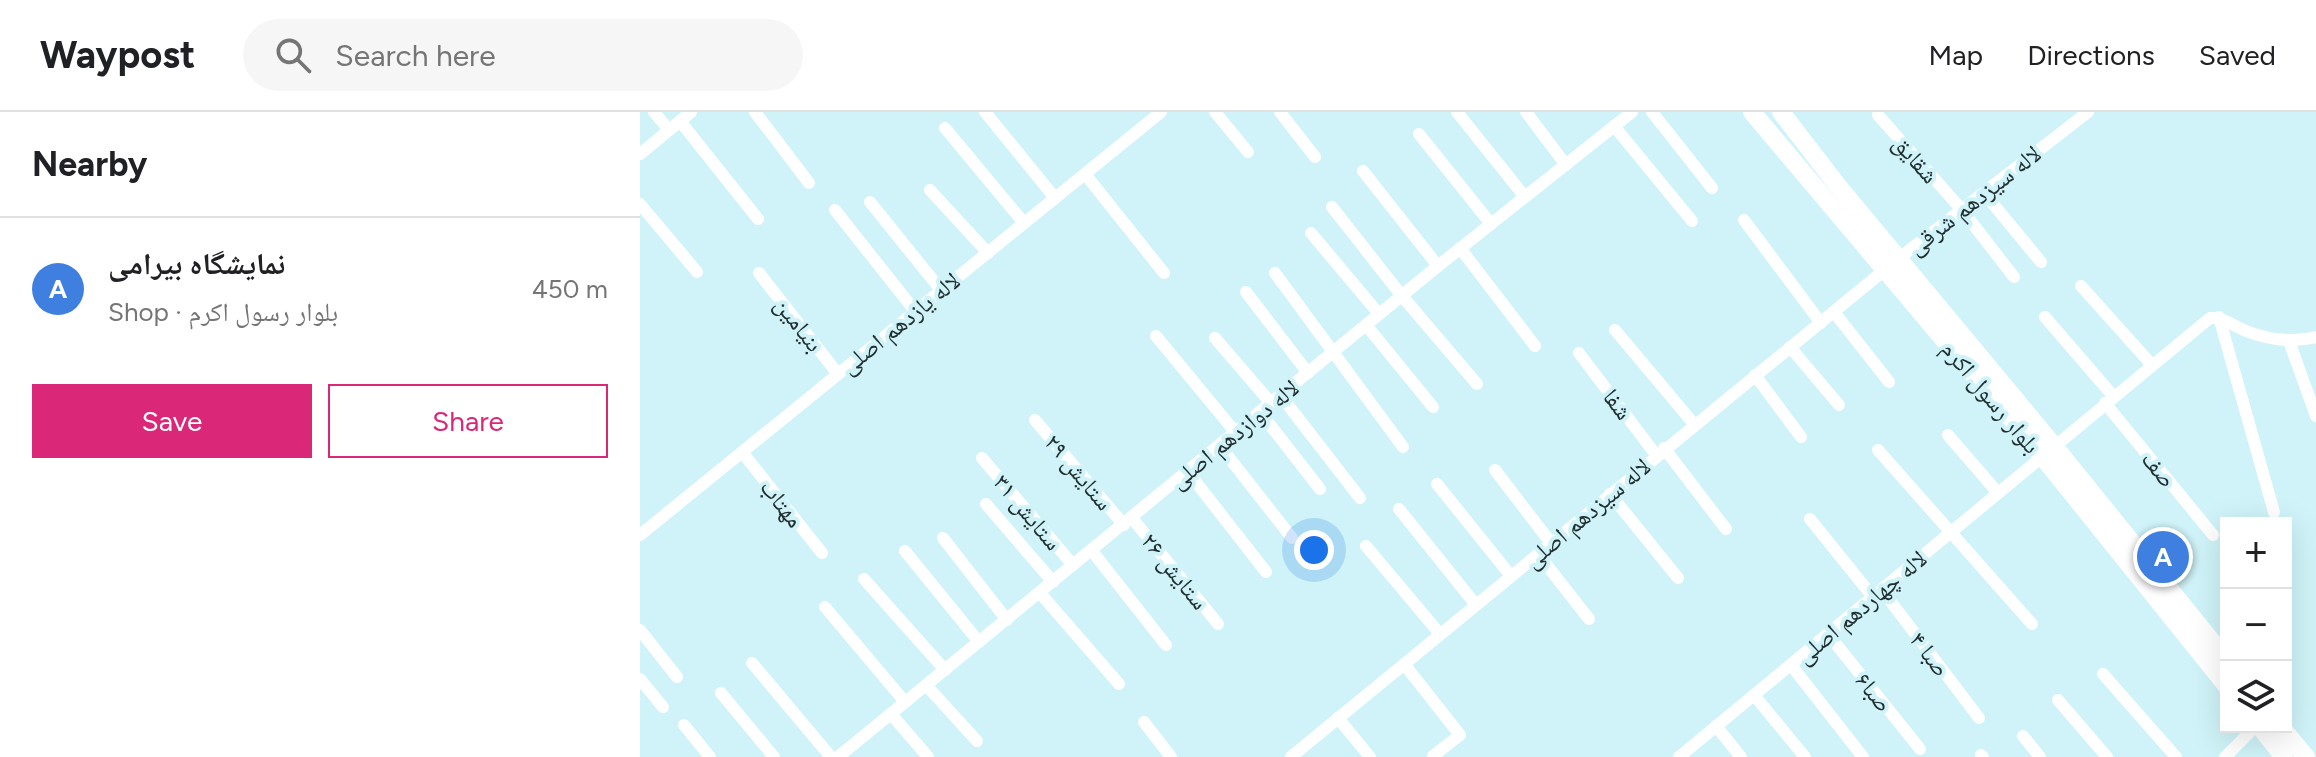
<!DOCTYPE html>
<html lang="en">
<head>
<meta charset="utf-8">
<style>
  body { margin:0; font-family:Figtree,"Noto Naskh Arabic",sans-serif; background:#f6f6f6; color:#202124 }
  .controls { position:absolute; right:24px; bottom:24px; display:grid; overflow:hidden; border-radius:0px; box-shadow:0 8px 32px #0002 }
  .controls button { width:72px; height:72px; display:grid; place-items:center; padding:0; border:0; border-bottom:2px solid #e0e0e0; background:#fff; color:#202124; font:40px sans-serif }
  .you { position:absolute; left:674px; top:438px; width:28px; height:28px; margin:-20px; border:6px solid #fff; border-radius:50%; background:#1a73e8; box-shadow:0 0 0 12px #1a73e833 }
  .badge { display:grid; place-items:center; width:52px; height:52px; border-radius:50%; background:#db2777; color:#fff; font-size:26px; font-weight:700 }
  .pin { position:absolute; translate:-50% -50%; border:4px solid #fff; box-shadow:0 2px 8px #0006 }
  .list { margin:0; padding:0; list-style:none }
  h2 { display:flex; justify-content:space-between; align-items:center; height:104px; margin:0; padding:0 32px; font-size:34px }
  h2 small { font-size:26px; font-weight:400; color:#757577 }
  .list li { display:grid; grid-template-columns:52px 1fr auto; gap:24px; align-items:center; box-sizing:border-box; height:144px; padding:0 32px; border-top:2px solid #e0e0e0 }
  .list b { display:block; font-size:30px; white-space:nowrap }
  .list p { margin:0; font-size:26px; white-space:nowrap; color:#757577 }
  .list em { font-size:26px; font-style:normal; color:#757577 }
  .actions { display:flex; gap:16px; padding:24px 32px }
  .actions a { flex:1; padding:18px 0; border:2px solid #db2777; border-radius:0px; text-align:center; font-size:28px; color:#db2777 }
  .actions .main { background:#db2777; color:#fff }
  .icon { flex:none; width:44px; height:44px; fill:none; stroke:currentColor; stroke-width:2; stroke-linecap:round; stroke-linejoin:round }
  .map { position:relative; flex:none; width:1676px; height:645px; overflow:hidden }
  header { display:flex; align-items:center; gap:48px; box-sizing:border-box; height:112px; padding:0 40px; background:#fff; border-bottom:2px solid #e0e0e0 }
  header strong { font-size:38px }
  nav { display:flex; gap:44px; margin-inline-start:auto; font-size:28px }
  .search { width:560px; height:72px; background:#f6f6f6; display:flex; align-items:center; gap:20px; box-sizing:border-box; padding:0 28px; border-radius:44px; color:#757577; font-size:30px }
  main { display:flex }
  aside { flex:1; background:#fff }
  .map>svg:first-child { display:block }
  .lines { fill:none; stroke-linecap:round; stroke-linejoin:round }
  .minor { stroke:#fff; stroke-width:12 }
  .secondary { stroke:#fff; stroke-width:18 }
  .labels { text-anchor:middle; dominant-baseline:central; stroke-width:8; stroke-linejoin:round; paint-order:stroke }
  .street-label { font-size:24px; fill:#202e30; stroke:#cff3f8 }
</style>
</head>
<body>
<header>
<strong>Waypost</strong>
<div class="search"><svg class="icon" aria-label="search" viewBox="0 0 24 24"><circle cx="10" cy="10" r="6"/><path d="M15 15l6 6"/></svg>Search here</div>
<nav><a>Map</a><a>Directions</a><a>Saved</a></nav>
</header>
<main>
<aside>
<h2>Nearby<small></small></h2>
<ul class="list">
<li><span class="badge" style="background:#3f7fe0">A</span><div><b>نمایشگاه بیرامی</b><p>Shop · بلوار رسول اکرم</p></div><em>450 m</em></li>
</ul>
<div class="actions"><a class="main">Save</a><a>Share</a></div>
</aside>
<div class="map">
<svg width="1676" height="645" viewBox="0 0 1676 645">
  <rect width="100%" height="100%" fill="#cff3f8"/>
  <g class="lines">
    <g class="minor">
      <path d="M14 0 29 18"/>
      <path d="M115 0 169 71"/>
      <path d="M345 0 415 86"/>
      <path d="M575 0 608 40"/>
      <path d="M640 0 675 45"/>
      <path d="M817 0 885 85"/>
      <path d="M886 0 926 53"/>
      <path d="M1012 0 1072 76"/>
      <path d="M1238 3 1322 98 1374 165"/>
      <path d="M40 9 118 107"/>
      <path d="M974 14 1052 109"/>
      <path d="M305 16 384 111"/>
      <path d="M779 22 851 112"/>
      <path d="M0 42 51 0"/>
      <path d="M723 59 798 154"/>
      <path d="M445 62 524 161"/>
      <path d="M290 78 348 141"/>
      <path d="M1344 81 1401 150"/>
      <path d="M230 90 301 178"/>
      <path d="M0 92 57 160"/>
      <path d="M692 95 762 184 837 272"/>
      <path d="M195 98 275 199"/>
      <path d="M1104 108 1181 211"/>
      <path d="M671 121 739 202"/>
      <path d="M820 136 895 234"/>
      <path d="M119 161 198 262"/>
      <path d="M635 161 763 335"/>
      <path d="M1441 174 1512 253"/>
      <path d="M606 180 668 261"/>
      <path d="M1194 200 1249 270"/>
      <path d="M1405 205 1474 285"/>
      <path d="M1579 205 1634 400"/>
      <path d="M726 213 793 295"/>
      <path d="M975 218 1054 312"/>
      <path d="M516 224 596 321"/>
      <path d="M575 226 631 291"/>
      <path d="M1649 229 1676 304"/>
      <path d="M1150 235 1199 293"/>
      <path d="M939 241 1016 343"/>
      <path d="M1115 263 1161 325"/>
      <path d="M641 284 720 386"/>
      <path d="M1465 291 1573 423"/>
      <path d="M620 300 680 377"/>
      <path d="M395 308 484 413"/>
      <path d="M1308 323 1358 381"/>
      <path d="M580 334 652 426"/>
      <path d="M1024 336 1086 417"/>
      <path d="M1238 338 1392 512"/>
      <path d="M102 340 182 441"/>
      <path d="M342 346 433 453"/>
      <path d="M855 358 911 431"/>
      <path d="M548 360 626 460"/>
      <path d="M797 372 871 464"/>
      <path d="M970 382 1038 466"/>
      <path d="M346 392 413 470"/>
      <path d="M759 397 836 493"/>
      <path d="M492 406 578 512"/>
      <path d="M1170 407 1233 485"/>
      <path d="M0 423 521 0"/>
      <path d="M303 426 367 508"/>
      <path d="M726 434 800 522"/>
      <path d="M265 439 339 530"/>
      <path d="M452 439 526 533"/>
      <path d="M898 442 949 507"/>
      <path d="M224 467 305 558"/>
      <path d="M1242 478 1339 606"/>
      <path d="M400 481 479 572"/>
      <path d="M185 495 265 590"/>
      <path d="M0 518 37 565"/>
      <path d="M1188 522 1280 637"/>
      <path d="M112 551 191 645"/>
      <path d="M764 552 820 623 793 644"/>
      <path d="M1151 553 1223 645"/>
      <path d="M1463 562 1536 645"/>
      <path d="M0 567 23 595"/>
      <path d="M286 573 337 629"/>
      <path d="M81 581 134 645"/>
      <path d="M1114 583 1165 645"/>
      <path d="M1418 588 1467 645"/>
      <path d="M251 602 288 645"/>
      <path d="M698 606 730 645"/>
      <path d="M504 610 531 645"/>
      <path d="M44 613 70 645"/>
      <path d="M1076 614 1101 645"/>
      <path d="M1383 624 1400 645"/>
      <path d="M1341 643 1343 645"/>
      <path d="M198 645 798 154 992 0"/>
      <path d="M651 645 1258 147 1448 0"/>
      <path d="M1039 645 1570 206C1584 205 1593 214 1606 219 1629 228 1652 231 1676 225"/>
      <path d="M1585 645 1615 615"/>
    </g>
    <g class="secondary">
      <path d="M1112 0 1402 344 1586 573"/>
      <path d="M1141 0 1198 74 1414 334 1586 547"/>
      <path d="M1620 615 1644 645"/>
      <path d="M1641 615 1666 645"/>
    </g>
  </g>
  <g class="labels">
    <g class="street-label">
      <text transform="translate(1276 47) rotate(49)">شقایق</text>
      <text transform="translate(1334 88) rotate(-38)">لاله سیزدهم شرقی</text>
      <text transform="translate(260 211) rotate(-39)">لاله یازدهم اصلی</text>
      <text transform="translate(159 212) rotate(52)">بنیامین</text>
      <text transform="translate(1351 285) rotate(50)">بلوار رسول اکرم</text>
      <text transform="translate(978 292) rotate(53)">شفا</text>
      <text transform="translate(594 322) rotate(-39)">لاله دوازدهم اصلی</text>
      <text transform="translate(1519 357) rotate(51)">صف</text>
      <text transform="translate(439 360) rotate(50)">ستایش ۲۹</text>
      <text transform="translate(142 391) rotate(52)">مهتاب</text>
      <text transform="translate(388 400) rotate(50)">ستایش ۳۱</text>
      <text transform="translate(947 401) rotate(-40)">لاله سیزدهم اصلی</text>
      <text transform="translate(535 459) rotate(51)">ستایش ۲۶</text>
      <text transform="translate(1221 495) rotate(-40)">لاله چهاردهم اصلی</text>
      <text transform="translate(1290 542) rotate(53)">صبا ۴</text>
      <text transform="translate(1234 580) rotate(51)">صبا۶</text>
    </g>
  </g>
</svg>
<div class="controls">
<button>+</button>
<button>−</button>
<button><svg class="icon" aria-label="layers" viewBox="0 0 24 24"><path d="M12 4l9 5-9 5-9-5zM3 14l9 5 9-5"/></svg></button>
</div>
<div class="you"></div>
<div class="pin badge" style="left:1523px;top:445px;background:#3f7fe0">A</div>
</div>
</main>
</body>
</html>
